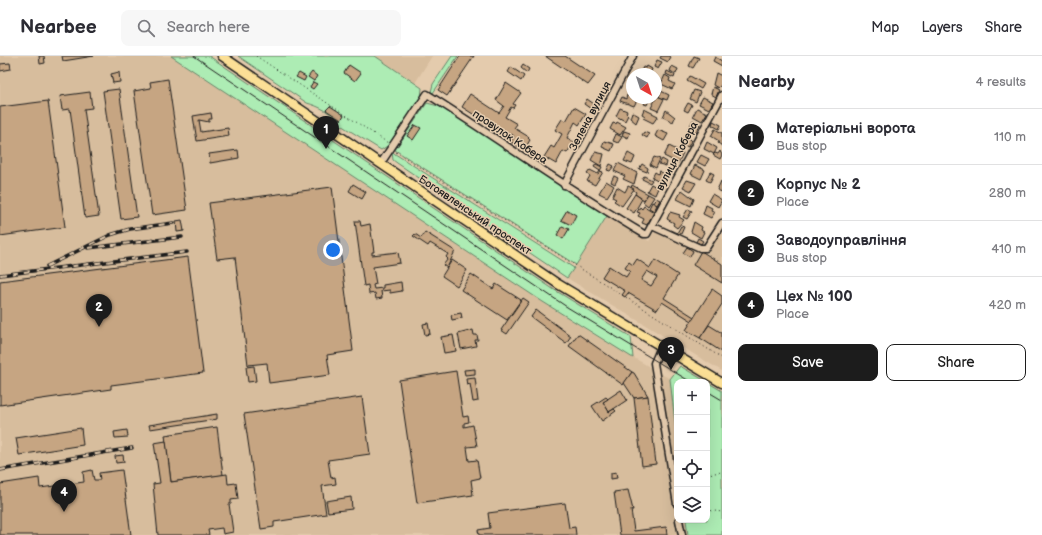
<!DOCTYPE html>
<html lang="en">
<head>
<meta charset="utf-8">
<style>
  body { margin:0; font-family:"Balsamiq Sans",sans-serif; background:#f7f7f7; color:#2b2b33 }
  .controls { position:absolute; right:12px; bottom:12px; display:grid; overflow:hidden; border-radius:8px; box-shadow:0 4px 16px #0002 }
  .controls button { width:36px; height:36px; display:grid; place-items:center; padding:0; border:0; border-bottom:1px solid #e1e1e2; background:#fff; color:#2b2b33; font:20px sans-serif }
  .compass { position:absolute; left:626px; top:12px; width:36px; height:36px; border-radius:50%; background:#fff; box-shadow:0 4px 16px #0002; rotate:141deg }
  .you { position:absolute; left:333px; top:194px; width:14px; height:14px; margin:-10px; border:3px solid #fff; border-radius:50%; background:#1a73e8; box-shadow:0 0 0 6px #1a73e833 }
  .badge { display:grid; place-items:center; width:26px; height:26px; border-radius:50%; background:#1c1c1c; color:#fff; font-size:13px; font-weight:700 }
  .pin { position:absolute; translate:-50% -33px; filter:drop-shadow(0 1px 2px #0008) }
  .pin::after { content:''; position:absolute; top:21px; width:14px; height:12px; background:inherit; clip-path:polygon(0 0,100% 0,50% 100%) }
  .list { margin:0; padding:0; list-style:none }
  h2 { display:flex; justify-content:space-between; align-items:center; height:52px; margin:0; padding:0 16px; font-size:17px }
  h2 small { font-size:13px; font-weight:400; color:#7c7c81 }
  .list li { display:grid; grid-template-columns:26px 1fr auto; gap:12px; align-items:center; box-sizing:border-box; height:56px; padding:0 16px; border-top:1px solid #e1e1e2 }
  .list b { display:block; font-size:15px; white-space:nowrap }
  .list p { margin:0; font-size:13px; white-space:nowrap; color:#7c7c81 }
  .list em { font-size:13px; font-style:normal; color:#7c7c81 }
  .actions { display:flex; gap:8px; padding:12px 16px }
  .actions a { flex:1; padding:9px 0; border:1px solid #1c1c1c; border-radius:8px; text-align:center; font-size:14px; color:#1c1c1c }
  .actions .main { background:#1c1c1c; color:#fff }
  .icon { flex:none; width:22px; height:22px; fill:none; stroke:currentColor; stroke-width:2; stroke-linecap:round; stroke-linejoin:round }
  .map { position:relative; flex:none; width:722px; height:479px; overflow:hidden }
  header { display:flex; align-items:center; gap:24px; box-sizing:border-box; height:56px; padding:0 20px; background:#fff; border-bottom:1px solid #e1e1e2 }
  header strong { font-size:19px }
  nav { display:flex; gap:22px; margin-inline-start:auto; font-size:14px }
  .search { width:280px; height:36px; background:#f7f7f7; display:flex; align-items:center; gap:10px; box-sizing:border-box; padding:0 14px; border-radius:8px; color:#7c7c81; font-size:15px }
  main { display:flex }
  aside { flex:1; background:#fff }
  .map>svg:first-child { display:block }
  .built { fill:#d7bd9d }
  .green { fill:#adecb4; stroke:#648468 }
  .building { fill:#c6a582; stroke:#1c1c1c; fill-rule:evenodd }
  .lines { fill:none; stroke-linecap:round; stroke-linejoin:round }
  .minor-casing { stroke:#1c1c1c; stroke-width:9 }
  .major-casing { stroke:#1c1c1c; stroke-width:11 }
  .path { stroke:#1c1c1c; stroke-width:1; stroke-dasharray:1 3; stroke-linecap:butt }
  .minor { stroke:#e4cbad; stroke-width:6 }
  .major { stroke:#fbdf96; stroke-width:8 }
  .tram { stroke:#1c1c1c; stroke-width:1 }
  .rail-casing { stroke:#1c1c1c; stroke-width:3.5 }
  .rail { stroke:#e4cbad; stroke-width:2; stroke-dasharray:6; stroke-linecap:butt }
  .labels { text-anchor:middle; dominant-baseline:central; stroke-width:3; stroke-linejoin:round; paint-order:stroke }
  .street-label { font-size:11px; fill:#1c1c1c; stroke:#e4cbad }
</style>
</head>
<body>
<header>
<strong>Nearbee</strong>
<div class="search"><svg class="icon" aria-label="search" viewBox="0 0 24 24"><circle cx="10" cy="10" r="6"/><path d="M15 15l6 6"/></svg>Search here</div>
<nav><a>Map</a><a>Layers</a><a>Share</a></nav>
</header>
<main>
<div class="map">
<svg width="722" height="479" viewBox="0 0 722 479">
  <rect width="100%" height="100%" fill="#e4cbad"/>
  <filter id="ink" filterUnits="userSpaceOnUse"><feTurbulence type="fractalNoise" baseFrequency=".025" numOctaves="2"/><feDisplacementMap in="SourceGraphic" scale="8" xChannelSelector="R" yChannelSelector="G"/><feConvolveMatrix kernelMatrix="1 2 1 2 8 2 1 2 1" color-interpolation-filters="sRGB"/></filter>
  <g filter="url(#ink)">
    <g class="built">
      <path d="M0 0H171L585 273 670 323 677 384V464H686L688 479H0Z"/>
      <path d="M375 0H432L415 27Z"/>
      <path d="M607 160 649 185 655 175 707 199 722 172V315L567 222Z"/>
    </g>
    <g class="green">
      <path d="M171 0H209L553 233 631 281 633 302 543 246Z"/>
      <path d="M238 0H375L422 32 421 42 389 89 381 94 339 68C334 57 318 50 307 47Z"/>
      <path d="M452 0H458L433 37 431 36 433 28Z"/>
      <path d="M427 47 442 51 607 160 576 209 395 94Z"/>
      <path d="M392 96 574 212 567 222 397 107 393 104Z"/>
      <path d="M680 310 707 326H677V384L670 323Z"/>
      <path d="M707 326 722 335V479H688L686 464H707Z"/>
    </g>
    <g class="building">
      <path d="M39 0H44L45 7 40 8Z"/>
      <path d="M62 0H94L63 5Z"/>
      <path d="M460 0H474L447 40 438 34Z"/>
      <path d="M545 0H565L595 20 588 29Z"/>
      <path d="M661 0H669L671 1 668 6 660 2Z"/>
      <path d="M694 0 699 2 693 12 689 10Z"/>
      <path d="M715 1 722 5V10L713 5Z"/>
      <path d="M657 4 662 6 658 13 654 11Z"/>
      <path d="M10 7 11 13 0 15V8Z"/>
      <path d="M349 9 361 17 355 25 344 17Z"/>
      <path d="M523 9 529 13 527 17 521 12Z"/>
      <path d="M647 10 652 13 650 18 640 17 643 11 646 12Z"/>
      <path d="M672 10 678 13 676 18 670 15Z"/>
      <path d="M511 11 524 20 521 25 508 16Z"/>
      <path d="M667 15 675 19 674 22 666 18Z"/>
      <path d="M119 16 120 26 113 27 111 18Z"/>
      <path d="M312 16 317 20 314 25 308 21Z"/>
      <path d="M299 17 306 21 304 25 296 21Z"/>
      <path d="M716 17 722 20V28L718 32 713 29Z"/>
      <path d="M665 19 670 22 669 25 675 28 672 33 661 28Z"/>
      <path d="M690 20 704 28 701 33 687 25Z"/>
      <path d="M168 23 187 154 152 159 134 35 151 32 150 26Z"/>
      <path d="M656 23 662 25 659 29 656 27Z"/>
      <path d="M313 26 317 28 313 33 310 31Z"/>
      <path d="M506 27 521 37 513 48 515 49 513 52 511 51 505 61 517 68 514 72 529 81 528 82 530 84 524 94 511 86 514 80 511 78 509 81 462 51 470 38 499 57 504 50 496 44Z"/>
      <path d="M713 31 719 34 716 41 711 38Z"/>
      <path d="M119 33 137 161 121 163 103 35Z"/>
      <path d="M694 34 700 36 696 46 690 43Z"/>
      <path d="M661 35 669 39 667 44 659 41Z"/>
      <path d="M90 36 92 52 84 53 99 160 85 162 70 53 62 54 60 40Z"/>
      <path d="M627 39 638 42 634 50 620 45 622 41 626 43Z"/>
      <path d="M657 40 664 43 658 55 651 52Z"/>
      <path d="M703 41 713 46 709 53 699 48Z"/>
      <path d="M643 42H650L647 49 644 48 646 44Z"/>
      <path d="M587 43 594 48 591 53 584 48Z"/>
      <path d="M48 45 65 171 0 180V51Z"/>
      <path d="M688 47 692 49 688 56 684 54Z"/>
      <path d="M330 50 344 59 341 64 326 54Z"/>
      <path d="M574 51 586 58 579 69 575 66 567 82 574 86 567 97 563 95 556 108 544 101 551 90 554 92 562 78 555 74 562 63 566 65Z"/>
      <path d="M620 52 627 55 626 57 628 59 625 65 616 60Z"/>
      <path d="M697 52 707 57 702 65 693 60Z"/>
      <path d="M644 53 658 60 653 67 643 62 645 60 642 58Z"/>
      <path d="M666 54 675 61 673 66 663 61Z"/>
      <path d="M632 56 639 60 636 67 630 62Z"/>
      <path d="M211 57 212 63H209V66L199 64 201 76 228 72 229 80 197 85 193 60Z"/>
      <path d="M693 64 700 68 696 77 688 73Z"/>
      <path d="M713 65 721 69 719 73 712 69Z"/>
      <path d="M617 66 626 71 620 79 610 73 613 67 616 68Z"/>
      <path d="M415 69 421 72 413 84 407 80Z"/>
      <path d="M715 73 722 77V90L718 87 719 85 711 80Z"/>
      <path d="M658 74 668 78 664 85 655 80Z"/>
      <path d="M624 75 630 77 628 82 622 79Z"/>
      <path d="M644 76 649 78 647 82 642 79Z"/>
      <path d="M616 78 622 81 618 87 613 85Z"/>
      <path d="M685 79 691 85 688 91 681 88Z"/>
      <path d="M604 85 614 88 611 95 602 91Z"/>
      <path d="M707 86 717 92 714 98 704 93Z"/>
      <path d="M669 90 683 97 678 107 664 100Z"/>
      <path d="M238 94 239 102 210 107 209 98Z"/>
      <path d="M720 95 722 99 720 103 713 99 715 97 718 98Z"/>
      <path d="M595 96 604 98 601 110 591 104Z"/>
      <path d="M628 97 635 101 632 108 624 105Z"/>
      <path d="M701 99 709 103 705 110 697 106Z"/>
      <path d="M654 101 660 103 656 112 650 109Z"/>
      <path d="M662 103 667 106 666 110 659 108Z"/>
      <path d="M618 107 637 117 634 128 623 123 625 120 614 115Z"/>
      <path d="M596 108 602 111 600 115 594 111Z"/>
      <path d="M610 108 614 110 610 115 607 114Z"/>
      <path d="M642 108 648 112 647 116 639 113Z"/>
      <path d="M695 109 705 114 701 123 691 118Z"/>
      <path d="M590 114 598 118 600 115 603 116 595 129 587 125 590 120 587 118Z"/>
      <path d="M659 115 666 119 661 127 652 122 655 116 658 118Z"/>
      <path d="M710 116 714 118 710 126 706 124Z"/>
      <path d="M614 120 618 122 615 128 611 126Z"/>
      <path d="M644 120 652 124 650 127 642 123Z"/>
      <path d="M687 124 696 127 691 135 683 131Z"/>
      <path d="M606 125 614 130 607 141 599 137Z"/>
      <path d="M721 125 722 126V136L717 134Z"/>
      <path d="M353 128 366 136 362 143 349 135Z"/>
      <path d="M651 128 658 132 655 139 647 135Z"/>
      <path d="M632 129 648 138 644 144 635 138 636 136 631 132Z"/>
      <path d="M628 130 634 133 622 150 614 145 616 143 612 141 617 131 625 136Z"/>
      <path d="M332 131 353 295 327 299 330 319 269 327 267 307 248 309 235 201 217 203 209 147Z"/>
      <path d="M682 134 694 143 691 150 677 143Z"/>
      <path d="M635 138 642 143 634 157 626 152Z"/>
      <path d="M648 138 654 141 648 150 643 146Z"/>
      <path d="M712 138 722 144 718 151 708 145Z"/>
      <path d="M656 142 660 144 657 149 653 147Z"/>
      <path d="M652 146 657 149 654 155 649 152Z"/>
      <path d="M706 149 712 152 711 154 715 156 711 162 703 158Z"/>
      <path d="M644 150 654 156 647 169 642 167 644 163 638 160 640 157 637 156 640 151 642 153Z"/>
      <path d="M688 153 692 155 687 163 683 161Z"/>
      <path d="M567 154 576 159 571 169 561 164Z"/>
      <path d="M670 156 680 159 679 161 684 164 677 172 673 169 674 167 667 163Z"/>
      <path d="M182 164 184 175 177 176 176 165Z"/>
      <path d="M355 165H360L361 170 370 168 374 196H372V199L398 196 400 207 373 211 376 228 373 229 374 233 383 232V229L401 226 402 235 390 237V234L381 235 382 242 376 243 375 237 369 238 368 229 364 230Z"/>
      <path d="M694 166 702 171 701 174 704 176 701 182 691 176Z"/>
      <path d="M562 170 569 173 563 183 557 179Z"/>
      <path d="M681 170 684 171 681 178 677 177Z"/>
      <path d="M425 176 455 195 447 212 443 209 448 203 446 201 448 198 430 187 428 190 413 180 415 178 421 182Z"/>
      <path d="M698 182 703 185 701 188 696 186Z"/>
      <path d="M687 191 693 195 690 201 683 197Z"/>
      <path d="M701 195 722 208V227L693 209Z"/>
      <path d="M188 201 203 317 111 329V333L0 349V225Z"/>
      <path d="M637 203 650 212 655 204 678 219 664 242 694 261 692 265 662 246 657 254 628 237 625 241 622 239 625 235 602 221 609 210 626 221 630 215 625 212 629 206 633 209ZM647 215 657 221 651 230 641 224Z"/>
      <path d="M452 204 467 214 457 230 442 220Z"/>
      <path d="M471 218 493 233 496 228 521 244 507 264 461 234Z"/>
      <path d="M712 233 722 240V248L700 282 686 274Z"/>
      <path d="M523 242 529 246 507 278 501 274Z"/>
      <path d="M536 254 571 280 566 287 531 261Z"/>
      <path d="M461 257 462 262 452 264 451 259Z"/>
      <path d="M428 267 430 278 425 279 423 268Z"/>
      <path d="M709 269 722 277V296L700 282Z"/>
      <path d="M473 274 474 279H477L478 284H475L476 290 461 293 458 278Z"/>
      <path d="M578 278 632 316 623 329 569 290Z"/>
      <path d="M453 279 456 295 444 297 441 281Z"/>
      <path d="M254 310 256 325 248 326 246 311Z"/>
      <path d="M475 313V318L465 319 464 314Z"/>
      <path d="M456 315 463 361 468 360 469 366 464 367V371L473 369 477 390 467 391 469 405 477 404 480 422 471 424 473 439 417 447 399 324Z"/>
      <path d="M632 316 634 317 648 340 634 342 624 327Z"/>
      <path d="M475 322 478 345 473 346 470 328 467 329 466 323Z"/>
      <path d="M621 334 627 344 609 356 603 346Z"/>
      <path d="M648 340 656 408 642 410 634 342Z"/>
      <path d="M362 341 370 398 328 404 331 422 335 421 336 428 322 430 326 458 274 466V471L261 473 244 358Z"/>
      <path d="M606 341 608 343 603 346 609 356 614 353 616 355 602 365 592 350Z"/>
      <path d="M217 358V363L150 373 149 369Z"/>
      <path d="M217 371 223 419 171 426 165 379Z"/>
      <path d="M81 372 83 389 19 399 16 382Z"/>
      <path d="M127 374 128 381 115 382 114 376Z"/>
      <path d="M166 385 171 426 227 418 228 428 236 427 238 443 231 444V448H229L233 476 223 478 222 472 208 474 209 479H158L153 428 160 427 154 387Z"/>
      <path d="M123 399 124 406 116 407 115 400Z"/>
      <path d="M92 414 94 424H100L99 417 122 414 131 479H0V428L39 422 40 432 84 426 83 416Z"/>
      <path d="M616 416 617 422 611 423V417Z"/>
      <path d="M628 434 633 454H631L634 475 666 471 667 479H620L614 436Z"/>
      <path d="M351 441 352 453 328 456 326 445Z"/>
      <path d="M565 447 569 472 575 471 576 479H479L478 474 490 472 488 457Z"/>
    </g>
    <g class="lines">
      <defs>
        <g id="minor">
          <path d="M381 107 427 38C500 84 569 134 644 178H647L722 39"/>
          <path d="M564 129 633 0"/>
          <path d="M652 170 700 192H706L722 167"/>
          <path d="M661 291 654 307 677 448"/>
          <path d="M679 464 682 479"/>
        </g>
        <path id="major" d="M222 0 558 228 722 327"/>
      </defs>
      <use href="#minor" class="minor-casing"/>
      <use href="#major" class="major-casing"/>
      <g class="path">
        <path d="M256 0 388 87"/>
        <path d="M396 96 722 302"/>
        <path d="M707 418 722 416"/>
        <path d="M707 454 722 456"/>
      </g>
      <use href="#minor" class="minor"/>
      <use href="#major" class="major"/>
      <g class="tram">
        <path d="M194 0 567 251 691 326"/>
        <path d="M707 335 722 344"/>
      </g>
      <defs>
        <g id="rail">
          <path d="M88 192 182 181"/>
          <path d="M47 210 110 179 130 173 173 167"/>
          <path d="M0 219 187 196"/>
          <path d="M0 414 132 392"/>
        </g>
      </defs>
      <use href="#rail" class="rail-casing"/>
      <use href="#rail" class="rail"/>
    </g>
  </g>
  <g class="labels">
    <g class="street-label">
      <text transform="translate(590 60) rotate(-62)">Зелена вулиця</text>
      <text transform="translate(510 81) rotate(34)">провулок Кобера</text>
      <text transform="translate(677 100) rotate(-62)">вулиця Кобера</text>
      <text transform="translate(475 159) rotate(34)">Богоявленський проспект</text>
    </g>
  </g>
</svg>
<div class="controls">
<button>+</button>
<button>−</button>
<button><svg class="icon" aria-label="locate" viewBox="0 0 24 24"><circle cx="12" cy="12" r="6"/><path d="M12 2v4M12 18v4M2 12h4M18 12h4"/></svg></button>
<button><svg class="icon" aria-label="layers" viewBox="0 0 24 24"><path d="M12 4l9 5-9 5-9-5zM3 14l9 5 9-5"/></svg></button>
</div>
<svg class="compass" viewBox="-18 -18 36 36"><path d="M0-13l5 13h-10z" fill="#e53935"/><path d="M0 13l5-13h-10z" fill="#7c7c81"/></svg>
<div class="you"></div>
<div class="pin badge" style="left:326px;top:93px">1</div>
<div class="pin badge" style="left:99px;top:271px">2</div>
<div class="pin badge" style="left:671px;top:314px">3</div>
<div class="pin badge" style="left:64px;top:456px">4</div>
</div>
<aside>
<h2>Nearby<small>4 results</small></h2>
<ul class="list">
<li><span class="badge">1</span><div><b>Матеріальні ворота</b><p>Bus stop</p></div><em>110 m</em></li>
<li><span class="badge">2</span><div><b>Корпус № 2</b><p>Place</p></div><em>280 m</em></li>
<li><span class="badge">3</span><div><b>Заводоуправління</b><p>Bus stop</p></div><em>410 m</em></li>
<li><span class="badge">4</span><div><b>Цех № 100</b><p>Place</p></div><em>420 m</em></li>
</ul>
<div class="actions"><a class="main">Save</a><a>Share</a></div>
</aside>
</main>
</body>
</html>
